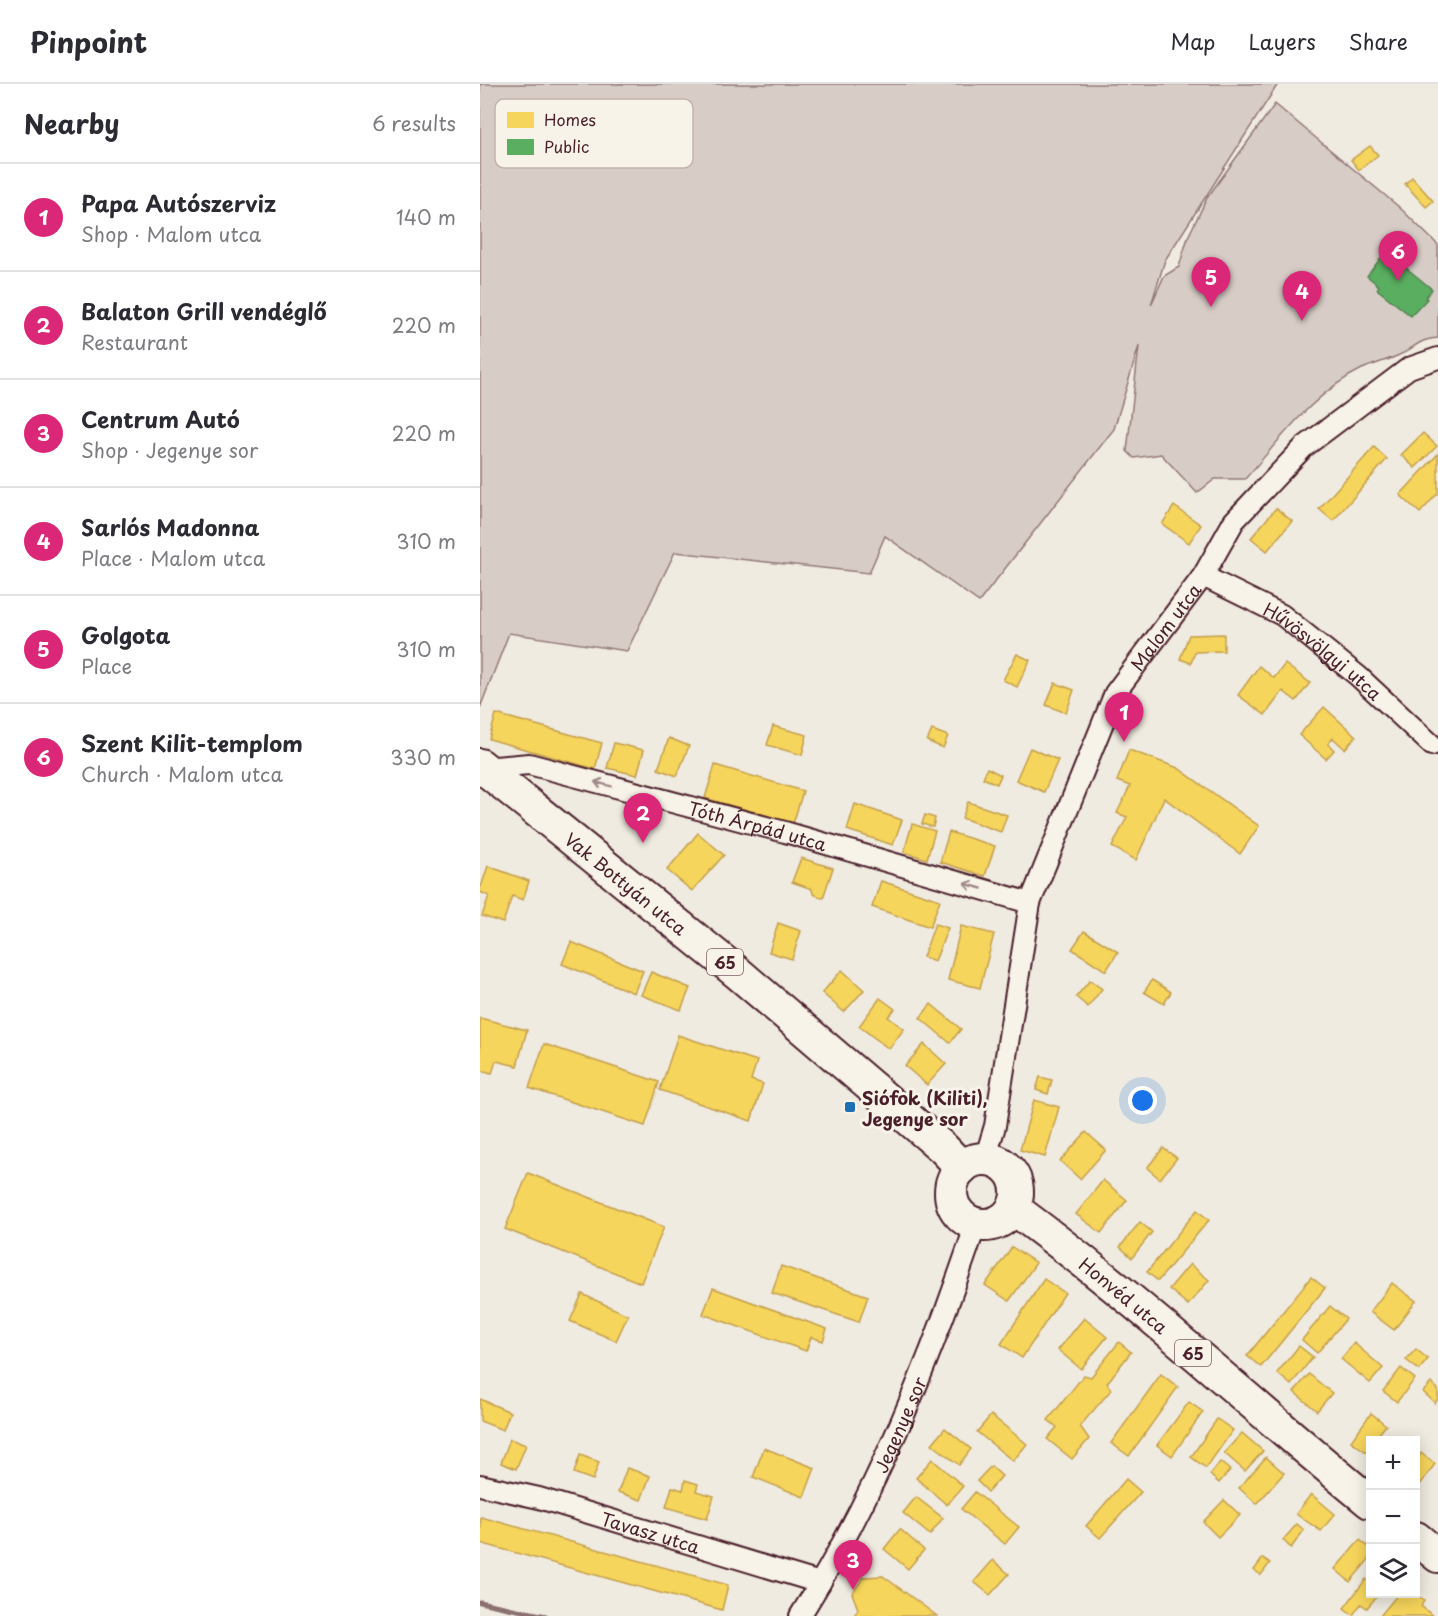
<!DOCTYPE html>
<html lang="en">
<head>
<meta charset="utf-8">
<style>
  body { margin:0; font-family:"Playpen Sans",sans-serif; background:#f7f7f7; color:#2b2b33 }
  .controls { position:absolute; right:18px; bottom:18px; display:grid; overflow:hidden; border-radius:0px; box-shadow:0 3px 15px #0003 }
  .controls button { width:54px; height:54px; display:grid; place-items:center; padding:0; border:0; border-bottom:2px solid #e1e1e2; background:#fff; color:#2b2b33; font:30px sans-serif }
  .you { position:absolute; left:663px; top:1017px; width:21px; height:21px; margin:-15px; border:4px solid #fff; border-radius:50%; background:#1a73e8; box-shadow:0 0 0 9px #1a73e833 }
  .badge { display:grid; place-items:center; width:39px; height:39px; border-radius:50%; background:#db2777; color:#fff; font-size:20px; font-weight:700 }
  .pin { position:absolute; translate:-50% -50px; filter:drop-shadow(0 2px 3px #0008) }
  .pin::after { content:''; position:absolute; top:32px; width:21px; height:18px; background:inherit; clip-path:polygon(0 0,100% 0,50% 100%) }
  .list { margin:0; padding:0; list-style:none }
  h2 { display:flex; justify-content:space-between; align-items:center; height:78px; margin:0; padding:0 24px; font-size:26px }
  h2 small { font-size:20px; font-weight:400; color:#7c7c81 }
  .list li { display:grid; grid-template-columns:39px 1fr auto; gap:18px; align-items:center; box-sizing:border-box; height:108px; padding:0 24px; border-top:2px solid #e1e1e2 }
  .list b { display:block; font-size:22px; white-space:nowrap }
  .list p { margin:0; font-size:20px; white-space:nowrap; color:#7c7c81 }
  .list em { font-size:20px; font-style:normal; color:#7c7c81 }
  .icon { flex:none; width:33px; height:33px; fill:none; stroke:currentColor; stroke-width:2; stroke-linecap:round; stroke-linejoin:round }
  .map { position:relative; flex:none; width:958px; height:1532px; overflow:hidden }
  header { display:flex; align-items:center; gap:36px; box-sizing:border-box; height:84px; padding:0 30px; background:#fff; border-bottom:2px solid #e1e1e2 }
  header strong { font-size:28px }
  nav { display:flex; gap:33px; margin-inline-start:auto; font-size:21px }
  main { display:flex }
  aside { flex:1; background:#fff }
  .map>svg:first-child { display:block }
  .green { fill:#d8cdc6; stroke:#917678; stroke-width:1.5 }
  .homes { fill:#f6d55c; stroke:#c29e4d; stroke-width:1.5 }
  .public { fill:#5aae61; stroke:#558351; stroke-width:1.5 }
  .lines { fill:none; stroke-linecap:round; stroke-linejoin:round }
  .stream { stroke:#8b6f72; stroke-width:5 }
  .minor-casing { stroke:#4a1f2b; stroke-width:24 }
  .primary-casing { stroke:#4a1f2b; stroke-width:36 }
  .minor { stroke:#f7f3e8; stroke-width:20 }
  .primary { stroke:#f7f3e8; stroke-width:32 }
  .oneway { stroke:#a0898a }
  .poi-dot { fill:#1f6fb2; stroke:#f7f3e8; stroke-width:2 }
  .labels { text-anchor:middle; dominant-baseline:central; stroke-width:6; stroke-linejoin:round; paint-order:stroke }
  .shield { fill:#f7f3e8; stroke:#7e5f64; stroke-width:1.5 }
  .shield-label { font-size:16px; font-weight:bold; fill:#4a1f2b }
  .street-label { font-size:18px; fill:#4a1f2b; stroke:#f7f3e8 }
  .poi-label { font-size:18px; font-weight:bold; fill:#4a1f2b; stroke:#f7f3e8; text-anchor:start }
  .key { fill:#f7f3e8; stroke:#c3b3af; stroke-width:1.5 }
  .key-label { font-size:16px; fill:#4a1f2b }
</style>
</head>
<body>
<header>
<strong>Pinpoint</strong>
<nav><a>Map</a><a>Layers</a><a>Share</a></nav>
</header>
<main>
<aside>
<h2>Nearby<small>6 results</small></h2>
<ul class="list">
<li><span class="badge">1</span><div><b>Papa Autószerviz</b><p>Shop · Malom utca</p></div><em>140 m</em></li>
<li><span class="badge">2</span><div><b>Balaton Grill vendéglő</b><p>Restaurant</p></div><em>220 m</em></li>
<li><span class="badge">3</span><div><b>Centrum Autó</b><p>Shop · Jegenye sor</p></div><em>220 m</em></li>
<li><span class="badge">4</span><div><b>Sarlós Madonna</b><p>Place · Malom utca</p></div><em>310 m</em></li>
<li><span class="badge">5</span><div><b>Golgota</b><p>Place</p></div><em>310 m</em></li>
<li><span class="badge">6</span><div><b>Szent Kilit-templom</b><p>Church · Malom utca</p></div><em>330 m</em></li>
</ul>
</aside>
<div class="map">
<svg width="958" height="1532" viewBox="0 0 958 1532">
  <rect width="100%" height="100%" fill="#f0ebe0"/>
  <filter id="ink" filterUnits="userSpaceOnUse"><feTurbulence type="fractalNoise" baseFrequency=".0167" numOctaves="2"/><feDisplacementMap in="SourceGraphic" scale="12" xChannelSelector="R" yChannelSelector="G"/><feConvolveMatrix kernelMatrix="1 2 1 2 8 2 1 2 1" color-interpolation-filters="sRGB"/></filter>
  <g filter="url(#ink)">
    <path class="green" d="M0 0H798L685 176 671 221 684 192 699 183 708 153 727 114 795 20 919 123 958 161V254C934 256 936 265 917 272 906 277 893 280 882 285 834 308 800 356 765 395H735L717 409 681 370 654 374 647 367 659 262 634 345 499 518 405 452 389 489 195 468 147 567 29 549 0 624Z"/>
    <g class="homes">
      <path d="M890 62 898 71 879 86 871 76Z"/>
      <path d="M932 93 953 117 946 123 925 100Z"/>
      <path d="M943 349 957 362 935 384 921 371Z"/>
      <path d="M894 363 907 375 853 437 839 425Z"/>
      <path d="M958 370V409L940 429 920 411Z"/>
      <path d="M694 422 721 441 709 459 682 440Z"/>
      <path d="M796 424 812 437 787 467 771 454Z"/>
      <path d="M744 550V567L715 568 711 579 700 575 709 551Z"/>
      <path d="M537 570 550 576 537 603 523 596Z"/>
      <path d="M805 580 830 599 816 617 803 607 785 631 758 611 779 582 794 594Z"/>
      <path d="M575 599 594 606 586 629 566 621Z"/>
      <path d="M844 623 876 652 865 665 853 654 848 660 854 666 846 675 819 651Z"/>
      <path d="M16 630 122 659 115 685 9 655Z"/>
      <path d="M293 642 327 651 322 671 287 661Z"/>
      <path d="M452 646 468 652 463 664 447 657Z"/>
      <path d="M189 654 209 662 197 692 178 685Z"/>
      <path d="M134 659 164 666 157 691 127 684Z"/>
      <path d="M550 664 578 676 564 708 536 696Z"/>
      <path d="M649 666 698 684 779 742 760 770 684 714 656 776 632 763 647 733 637 729 650 702 637 697Z"/>
      <path d="M235 681 323 707 313 740 225 714Z"/>
      <path d="M507 684 521 691 517 700 503 694Z"/>
      <path d="M488 718 527 731 521 748 482 734Z"/>
      <path d="M375 720 422 736 413 761 367 746Z"/>
      <path d="M445 731 455 734 453 743 442 740Z"/>
      <path d="M432 740 455 747 447 775 424 768Z"/>
      <path d="M469 748 515 762 505 792 460 778Z"/>
      <path d="M218 749 244 771 212 807 187 786Z"/>
      <path d="M321 774 353 784 343 814 333 810 332 805 312 798Z"/>
      <path d="M8 782 49 797 43 816 32 812 23 839 2 832 9 812 0 808V806Z"/>
      <path d="M401 797 460 816 450 843 392 823Z"/>
      <path d="M298 839 321 847 312 875 289 868Z"/>
      <path d="M455 840 468 844 455 877 443 873Z"/>
      <path d="M481 842 514 850 500 904 468 896Z"/>
      <path d="M604 847 638 868 626 887 592 865Z"/>
      <path d="M91 858 163 887 154 909 82 880Z"/>
      <path d="M362 886 384 906 364 928 342 909Z"/>
      <path d="M171 888 210 904 201 926 161 911Z"/>
      <path d="M610 896 622 905 608 923 596 913Z"/>
      <path d="M672 896 691 908 684 920 664 908Z"/>
      <path d="M400 914 415 925 408 933 424 945 409 965 379 942Z"/>
      <path d="M451 920 481 945 470 959 440 934Z"/>
      <path d="M0 934 47 946 37 982 16 977 12 989 0 986Z"/>
      <path d="M198 951 277 977 271 996 283 1000 271 1037 180 1006Z"/>
      <path d="M64 960 179 998 165 1042 49 1004Z"/>
      <path d="M444 960 466 980 447 1001 425 982Z"/>
      <path d="M560 993 572 996 568 1010 556 1006Z"/>
      <path d="M554 1016 579 1023 565 1073 540 1066Z"/>
      <path d="M606 1048 626 1066 600 1095 580 1077Z"/>
      <path d="M683 1064 697 1074 680 1095 667 1084Z"/>
      <path d="M48 1089 184 1143 161 1199 25 1145Z"/>
      <path d="M623 1096 647 1116 621 1149 596 1130Z"/>
      <path d="M717 1126 729 1136 678 1197 667 1188Z"/>
      <path d="M660 1138 672 1148 652 1174 640 1163Z"/>
      <path d="M532 1163 556 1179 529 1217 505 1201Z"/>
      <path d="M710 1180 729 1196 708 1221 689 1205Z"/>
      <path d="M301 1182 388 1212 379 1238 292 1209Z"/>
      <path d="M831 1193 845 1204 781 1283 767 1272Z"/>
      <path d="M564 1195 585 1209 542 1274 521 1260Z"/>
      <path d="M912 1199 936 1217 914 1246 890 1228Z"/>
      <path d="M233 1204 347 1245 343 1257 331 1253 326 1267 223 1230Z"/>
      <path d="M102 1210 148 1231 136 1257 90 1237Z"/>
      <path d="M850 1222 866 1235 837 1269 822 1256Z"/>
      <path d="M604 1234 627 1253 601 1285 578 1266Z"/>
      <path d="M639 1258 651 1268 627 1299 631 1306 600 1342 609 1355 592 1375 567 1355 577 1343 568 1336 604 1291 611 1293Z"/>
      <path d="M874 1259 903 1284 890 1299 861 1275Z"/>
      <path d="M819 1262 833 1273 811 1301 797 1289Z"/>
      <path d="M936 1265 948 1275 939 1286 926 1276Z"/>
      <path d="M921 1284 935 1295 917 1318 903 1307Z"/>
      <path d="M681 1290 698 1303 649 1372 631 1359Z"/>
      <path d="M829 1290 852 1309 837 1327 814 1308Z"/>
      <path d="M951 1299 958 1305V1315L955 1319 943 1308Z"/>
      <path d="M0 1315 30 1328 23 1346 0 1337Z"/>
      <path d="M709 1318 723 1328 692 1372 677 1361Z"/>
      <path d="M891 1329 906 1341 894 1356H890V1361L886 1368 871 1357Z"/>
      <path d="M511 1331 547 1360 533 1377 497 1348Z"/>
      <path d="M737 1335 753 1346 726 1384 711 1373Z"/>
      <path d="M465 1344 491 1365 479 1381 452 1360Z"/>
      <path d="M762 1349 783 1367 765 1387 744 1369Z"/>
      <path d="M30 1355 46 1361 36 1385 21 1379Z"/>
      <path d="M284 1364 335 1384 324 1413 273 1393Z"/>
      <path d="M941 1369 955 1380 937 1405 936 1377Z"/>
      <path d="M100 1371 119 1378 113 1396 94 1389Z"/>
      <path d="M786 1373 804 1389 777 1420 759 1404Z"/>
      <path d="M452 1375 483 1402 467 1421 436 1394Z"/>
      <path d="M740 1378 750 1386 739 1399 730 1391Z"/>
      <path d="M511 1382 522 1392 508 1408 497 1397Z"/>
      <path d="M147 1384 170 1392 161 1416 138 1408Z"/>
      <path d="M646 1395 661 1408 620 1454 606 1442Z"/>
      <path d="M205 1396 218 1400 216 1407 234 1412 227 1435 186 1423 192 1403 203 1406Z"/>
      <path d="M495 1408 539 1443 525 1460 481 1425Z"/>
      <path d="M831 1410 855 1430 841 1447 816 1430Z"/>
      <path d="M436 1413 463 1434 450 1451 423 1429Z"/>
      <path d="M744 1416 760 1431 738 1453 723 1438Z"/>
      <path d="M1 1433 248 1501 242 1526 0 1459Z"/>
      <path d="M817 1440 824 1446 811 1464 803 1456Z"/>
      <path d="M420 1445 444 1466 428 1485 404 1465Z"/>
      <path d="M880 1456 890 1464V1474L870 1498 855 1485Z"/>
      <path d="M783 1474 790 1479 781 1491 774 1486Z"/>
      <path d="M513 1476 529 1490 510 1511 494 1498Z"/>
      <path d="M403 1492 457 1532H374L378 1525 372 1509 384 1493Z"/>
      <path d="M886 1495 890 1498V1510H899L887 1524 881 1520 873 1531 864 1524Z"/>
      <path d="M918 1510H935L944 1517 941 1522 953 1532H900Z"/>
    </g>
    <path class="public" d="M903 171 916 182 919 178 952 205 945 214 947 215 931 232 897 205 899 202 887 192Z"/>
    <g class="lines">
      <path class="stream" d="M0 1518 66 1532"/>
      <defs>
        <g id="minor">
          <path id="s1" d="M723 492 802 531 878 592 952 661"/>
          <path id="s2" d="M4 684 49 680 305 748 550 819"/>
          <path id="s3" d="M505 1075 515 1042 550 819 635 609 723 492 754 437 824 363 929 284 958 274"/>
          <path id="s4" d="M0 1401 59 1414 340 1499"/>
          <path id="s5" d="M320 1532C396 1411 451 1275 496 1140"/>
        </g>
        <g id="primary">
          <path id="s6" d="M0 681 259 890 463 1064 482 1084"/>
          <circle cx="504" cy="1108" r="33"/>
          <path id="s7" d="M533 1124C658 1215 771 1321 890 1418"/>
          <path d="M936 1454 958 1472"/>
        </g>
      </defs>
      <use href="#minor" class="minor-casing"/>
      <use href="#primary" class="primary-casing"/>
      <use href="#minor" class="minor"/>
      <use href="#primary" class="primary"/>
    </g>
    <defs><path id="oneway-shaft" d="M-6 0H5M1.5-3L5.5 0L1.5 3" fill="none" stroke-width="1.6" stroke-linecap="round" stroke-linejoin="round" transform="scale(1.5)"/></defs>
    <g class="oneway">
      <use href="#oneway-shaft" transform="translate(123 700) rotate(-165)"/>
      <use href="#oneway-shaft" transform="translate(493 802) rotate(-164)"/>
    </g>
  </g>
  <rect class="poi-dot" x="364" y="1017" width="12" height="12" rx="3"/>
  <g class="labels">
    <g class="shield">
      <rect x="227" y="865" width="36" height="26" rx="4.5"/>
      <rect x="695" y="1256" width="36" height="26" rx="4.5"/>
    </g>
    <g class="shield-label">
      <text x="245" y="878">65</text>
      <text x="713" y="1269">65</text>
    </g>
    <g class="street-label">
      <text stroke="none"><textPath href="#s3" startOffset="570">Malom utca</textPath></text>
      <text stroke="none"><textPath href="#s1" startOffset="142">Hűvösvölgyi utca</textPath></text>
      <text stroke="none"><textPath href="#s2" startOffset="282">Tóth Árpád utca</textPath></text>
      <text stroke="none"><textPath href="#s6" startOffset="188">Vak Bottyán utca</textPath></text>
      <text stroke="none"><textPath href="#s7" startOffset="141">Honvéd utca</textPath></text>
      <text stroke="none"><textPath href="#s5" startOffset="216">Jegenye sor</textPath></text>
      <text stroke="none"><textPath href="#s4" startOffset="177">Tavasz utca</textPath></text>
    </g>
    <g class="poi-label">
      <text x="382" y="1013">Siófok (Kiliti),<tspan x="382" dy="21">Jegenye sor</tspan></text>
    </g>
  </g>
  <rect x="15" y="15" width="198" height="69" rx="9" class="key"/>
  <rect x="27" y="28" width="27" height="16" fill="#f6d55c"/>
  <rect x="27" y="55" width="27" height="16" fill="#5aae61"/>
  <g class="key-label">
    <text x="64" y="42">Homes</text>
    <text x="64" y="69">Public</text>
  </g>
</svg>
<div class="controls">
<button>+</button>
<button>−</button>
<button><svg class="icon" aria-label="layers" viewBox="0 0 24 24"><path d="M12 4l9 5-9 5-9-5zM3 14l9 5 9-5"/></svg></button>
</div>
<div class="you"></div>
<div class="pin badge" style="left:644px;top:658px">1</div>
<div class="pin badge" style="left:163px;top:759px">2</div>
<div class="pin badge" style="left:373px;top:1506px">3</div>
<div class="pin badge" style="left:822px;top:237px">4</div>
<div class="pin badge" style="left:731px;top:223px">5</div>
<div class="pin badge" style="left:918px;top:197px">6</div>
</div>
</main>
</body>
</html>
